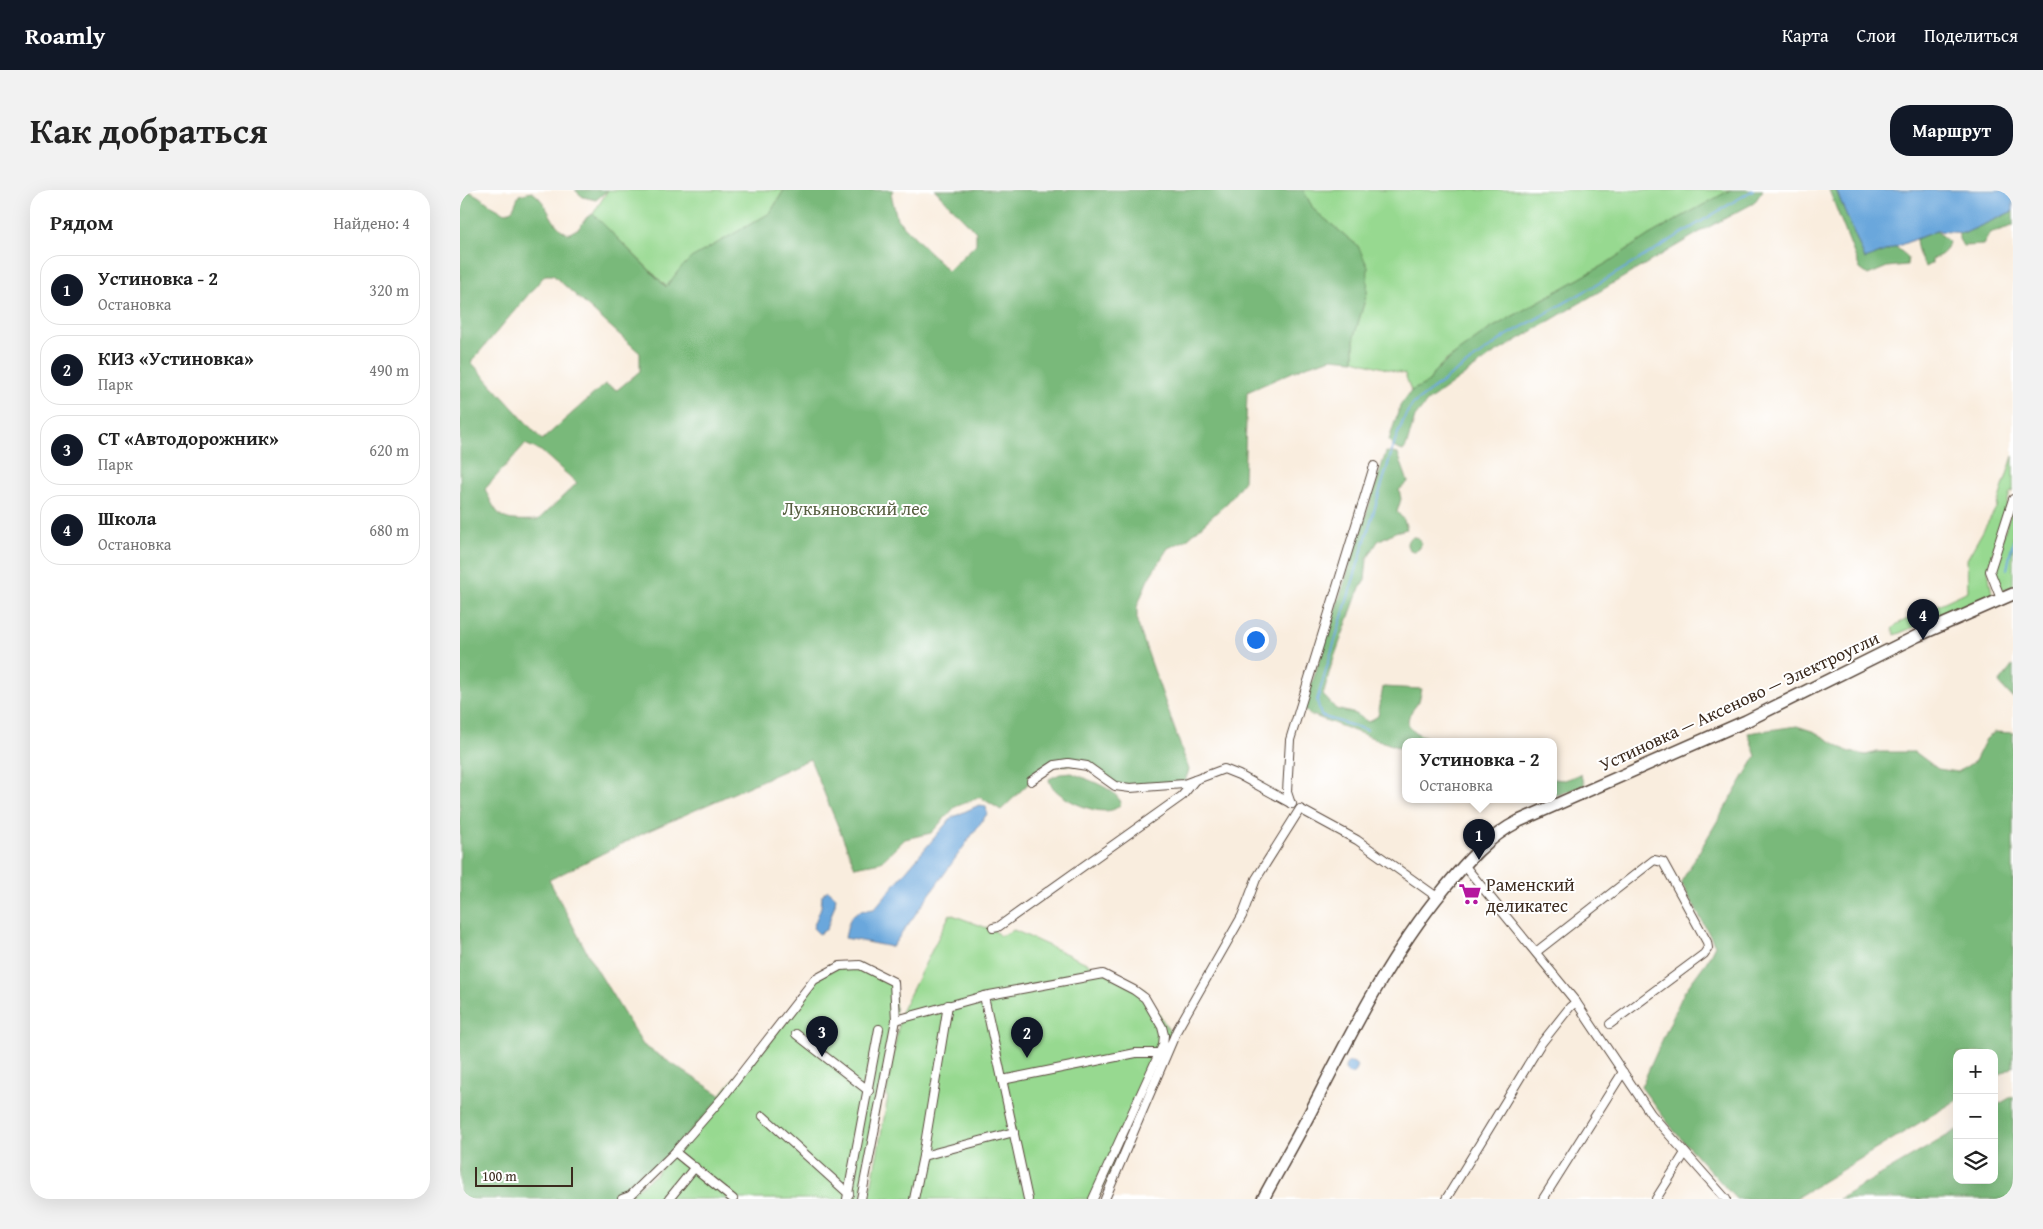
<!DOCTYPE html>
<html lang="ru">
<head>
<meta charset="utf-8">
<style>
  body { margin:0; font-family:"Gentium Book Plus",serif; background:#f2f2f2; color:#222 }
  .controls { position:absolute; right:15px; bottom:15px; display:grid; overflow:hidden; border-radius:10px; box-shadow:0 5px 20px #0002 }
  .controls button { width:45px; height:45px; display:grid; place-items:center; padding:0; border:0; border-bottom:1px solid #e0e0e0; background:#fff; color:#222; font:25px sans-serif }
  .scale { position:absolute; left:15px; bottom:12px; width:98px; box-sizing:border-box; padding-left:5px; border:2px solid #3b2a1e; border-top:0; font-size:14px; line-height:18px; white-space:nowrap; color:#3b2a1e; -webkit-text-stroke:4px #fff; paint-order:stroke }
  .you { position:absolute; left:795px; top:449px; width:18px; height:18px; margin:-12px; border:4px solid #fff; border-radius:50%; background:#1a73e8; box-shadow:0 0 0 8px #1a73e833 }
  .badge { display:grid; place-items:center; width:32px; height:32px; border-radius:50%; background:#111827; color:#fff; font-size:16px; font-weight:700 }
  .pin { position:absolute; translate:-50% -41px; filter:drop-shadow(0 1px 2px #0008) }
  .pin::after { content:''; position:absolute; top:26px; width:18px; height:15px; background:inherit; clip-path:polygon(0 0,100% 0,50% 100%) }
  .popup { position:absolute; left:942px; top:548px; width:155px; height:65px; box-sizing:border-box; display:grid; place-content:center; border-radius:10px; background:#fff; filter:drop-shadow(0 1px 4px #0005); font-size:16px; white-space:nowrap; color:#767676 }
  .popup b { font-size:19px; color:#222 }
  .popup::after { content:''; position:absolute; left:50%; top:100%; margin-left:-10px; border:10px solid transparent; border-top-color:#fff }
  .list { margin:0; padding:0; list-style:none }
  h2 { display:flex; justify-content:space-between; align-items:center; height:65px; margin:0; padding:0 20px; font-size:21px }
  h2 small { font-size:16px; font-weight:400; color:#767676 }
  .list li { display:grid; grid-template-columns:32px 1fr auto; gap:15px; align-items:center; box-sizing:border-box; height:70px; margin:0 10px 10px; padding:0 10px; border:1px solid #e0e0e0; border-radius:20px }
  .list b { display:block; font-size:19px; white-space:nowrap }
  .list p { margin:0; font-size:16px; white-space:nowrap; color:#767676 }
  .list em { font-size:16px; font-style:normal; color:#767676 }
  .icon { flex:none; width:28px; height:28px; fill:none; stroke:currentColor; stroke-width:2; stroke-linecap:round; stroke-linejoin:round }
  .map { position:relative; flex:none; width:1553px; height:1009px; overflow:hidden; border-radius:20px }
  header { display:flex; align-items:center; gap:30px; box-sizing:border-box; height:70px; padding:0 25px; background:#111827; color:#fff }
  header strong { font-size:24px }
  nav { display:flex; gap:28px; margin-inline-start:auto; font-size:18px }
  .intro { display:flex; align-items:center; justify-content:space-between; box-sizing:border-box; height:120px; padding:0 30px }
  h1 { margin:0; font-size:35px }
  .button { padding:12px 22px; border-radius:20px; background:#111827; color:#fff; font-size:18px; font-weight:700 }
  main { display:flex; gap:30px; padding:0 30px }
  aside { flex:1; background:#fff; border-radius:20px; box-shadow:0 5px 20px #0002 }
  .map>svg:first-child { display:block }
  .green { fill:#97d990; stroke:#698257 }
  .forest { fill:#79b97a; stroke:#5a724c; fill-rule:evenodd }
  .water { fill:#6ba7dc; stroke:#53687d }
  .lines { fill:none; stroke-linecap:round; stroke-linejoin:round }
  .stream { stroke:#6ba7dc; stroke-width:2 }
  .minor-casing { stroke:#58473b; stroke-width:10 }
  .secondary-casing { stroke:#58473b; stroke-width:14 }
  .minor { stroke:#fff; stroke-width:8 }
  .secondary { stroke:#fff; stroke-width:11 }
  .labels { text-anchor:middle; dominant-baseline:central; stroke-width:4; stroke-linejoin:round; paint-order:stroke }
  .park-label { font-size:18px; fill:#575f40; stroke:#fff }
  .street-label { font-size:18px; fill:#3b2a1e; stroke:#fff }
  .poi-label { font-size:18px; fill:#3b2a1e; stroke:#fff; text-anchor:start }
</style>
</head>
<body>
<header>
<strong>Roamly</strong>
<nav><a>Карта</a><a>Слои</a><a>Поделиться</a></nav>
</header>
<div class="intro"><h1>Как добраться</h1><a class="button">Маршрут</a></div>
<main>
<aside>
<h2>Рядом<small>Найдено: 4</small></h2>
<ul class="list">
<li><span class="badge">1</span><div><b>Устиновка - 2</b><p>Остановка</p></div><em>320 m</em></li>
<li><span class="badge">2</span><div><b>КИЗ «Устиновка»</b><p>Парк</p></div><em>490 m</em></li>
<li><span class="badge">3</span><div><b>СТ «Автодорожник»</b><p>Парк</p></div><em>620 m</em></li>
<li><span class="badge">4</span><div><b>Школа</b><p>Остановка</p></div><em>680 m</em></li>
</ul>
</aside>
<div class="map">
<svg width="1553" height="1009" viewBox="0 0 1553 1009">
  <rect width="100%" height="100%" fill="#fff"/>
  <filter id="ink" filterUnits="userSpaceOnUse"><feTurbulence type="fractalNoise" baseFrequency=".02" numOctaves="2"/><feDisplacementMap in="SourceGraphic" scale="10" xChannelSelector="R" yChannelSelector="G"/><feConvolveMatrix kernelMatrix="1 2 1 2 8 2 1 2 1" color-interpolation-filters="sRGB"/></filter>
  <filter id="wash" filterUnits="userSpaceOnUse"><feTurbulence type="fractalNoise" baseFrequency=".0096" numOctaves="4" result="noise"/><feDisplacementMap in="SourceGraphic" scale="20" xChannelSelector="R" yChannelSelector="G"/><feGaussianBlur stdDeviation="1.12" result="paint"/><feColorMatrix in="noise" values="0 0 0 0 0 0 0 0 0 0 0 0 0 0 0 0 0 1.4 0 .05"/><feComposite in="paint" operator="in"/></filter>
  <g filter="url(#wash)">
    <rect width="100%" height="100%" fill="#f9edde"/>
    <g class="green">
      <path d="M148 0H324L310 23 232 68 219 80 207 97 133 24Z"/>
      <path d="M843 0H1271L1189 45 1147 73 1030 139 984 172 974 182 969 192 951 201 945 184 894 170V147L907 103 898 56 854 20Z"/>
      <path d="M1553 266V301L1550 303 1528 380 1532 404 1435 445 1432 439 1437 434 1508 401 1507 369 1536 318Z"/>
      <path d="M1553 316V396L1541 401 1532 380Z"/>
      <path d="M490 724 535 741 540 746 554 740 684 799 711 844 638 1009H408L410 1003 428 907 426 906 441 822Z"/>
      <path d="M400 775 434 792 436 830 401 1009H165L196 984 354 790 380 776Z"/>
    </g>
    <g class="forest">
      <path d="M0 0C18 0 29 18 46 23L53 19 59 5 72 2C89 12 89 35 108 44L119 38 127 27 133 24 206 97 219 80 231 68 310 23 324 0H433L431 4 437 29 488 81 516 54V42L475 0H843L854 20 898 56 908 77 907 103 894 147V170L872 168 846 176 787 202 784 291 768 312 726 350 708 358 688 389 677 417V432L729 580 724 594 655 596 627 576 595 575 571 591 541 620 520 607 495 617 471 643 445 649 421 672 395 677 350 569 186 642 89 690 131 770 183 855 262 906 170 1005 158 1009H0ZM85 85H93L180 163V181L157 200 145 194 82 250 11 172ZM65 254 81 261 117 293 78 330C42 331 40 332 25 299Z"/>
      <path d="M115 0H148L136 10 123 7Z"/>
      <path d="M1270 0H1303L1294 13 1245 39 1032 165 967 212 955 227 946 257 943 261 935 258 929 250 940 216 951 201 969 192 974 182 999 161 1030 139 1147 73 1189 45Z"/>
      <path d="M1369 0H1376L1405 69 1436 57 1448 67 1447 75 1427 77 1408 85 1400 79Z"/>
      <path d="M1553 21V36L1530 43 1523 55 1503 56 1499 49V43H1505Z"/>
      <path d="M1476 41 1489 52C1486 63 1482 65 1472 69V73L1466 77C1459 69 1457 59 1456 49Z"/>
      <path d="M926 262 938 264 948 292 939 300 941 309 937 322 944 330 947 339 935 342 918 351 907 369 905 390 898 402 871 476 863 505 876 519 896 524 908 532 918 526 923 497 962 499C961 503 960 507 959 511 955 518 948 523 948 532 949 548 985 551 997 551H945V560L849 524 844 518Z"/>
      <circle cx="954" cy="354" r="7"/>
      <path d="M1553 475V508L1539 493Z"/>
      <path d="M1337 536 1355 542 1389 562 1406 565 1417 562H1455L1478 579 1498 582 1515 571 1526 549 1535 542 1553 543V877L1534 888V863H1497V910L1334 1009H1276L1215 942 1181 897 1224 802 1247 771 1255 755 1221 692 1296 566 1288 543Z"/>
      <path d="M612 583C627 590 655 597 661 613 650 635 589 606 589 589L600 584Z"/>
      <path d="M1120 584 1125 595 1098 605 1093 603V589L1105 590Z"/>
      <path d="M1553 906V1009H1379L1497 940V990H1534V917Z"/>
    </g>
    <g class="water">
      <path d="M1376 0H1553V21L1505 43 1476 41 1405 69Z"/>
      <path d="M519 615 526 616 527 624 432 757 385 748C390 726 390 721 414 719L491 628Z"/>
      <path d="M368 700 376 707 375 714 367 739 359 744 353 738 361 717 362 705Z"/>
      <circle cx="891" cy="878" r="6"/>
    </g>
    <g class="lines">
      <g class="stream">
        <path d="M1547 379 1553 351"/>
        <path d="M907 540 861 526 857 510 935 251 946 224 953 214 994 183 1046 146 1150 87 1293 0"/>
      </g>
    </g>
  </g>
  <g filter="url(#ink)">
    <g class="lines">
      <defs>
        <g id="minor">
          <path d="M1541 409 1530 381 1553 309"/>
          <path d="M571 591 595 575 608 573 627 576 655 596 670 598 724 594 764 579 779 585 832 614"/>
          <path d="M831 614 827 602 830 550 914 276"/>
          <path d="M1004 675 1116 812 1191 924 1266 1009"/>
          <path d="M533 738 538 737 722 606 735 590"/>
          <path d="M1076 762 1194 670 1203 672 1247 752 1248 758 1244 764 1150 834"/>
          <path d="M524 806 568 1009"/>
          <path d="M436 830 524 806 643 784 674 800 685 808 702 837 704 845 703 855 633 1009"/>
          <path d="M336 844 409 901"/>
          <path d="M542 890 676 863H699"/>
          <path d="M303 926 389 1004"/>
          <path d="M215 962 273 1009"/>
          <path d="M463 966 554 942"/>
          <path d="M162 1009 170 1006 215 962 263 907 354 790 380 776 400 775 434 792 436 830 401 1009"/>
          <path d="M209 1009 235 977"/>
          <path d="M387 1009 419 839"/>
          <path d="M454 1009 463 966 488 815"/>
          <path d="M645 1009 717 840 782 726 796 689 840 619 897 650 977 707"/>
          <path d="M986 1009 1080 855 1110 817 1116 812"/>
          <path d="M1083 1009 1163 882"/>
          <path d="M1196 1009 1225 963"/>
        </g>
        <path id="secondary" d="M803 1009C819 979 836 950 852 919 891 843 929 766 984 699 1006 672 1028 647 1059 631L1286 531 1457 446 1553 404"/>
      </defs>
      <use href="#minor" class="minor-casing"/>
      <use href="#secondary" class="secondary-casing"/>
      <use href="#minor" class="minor"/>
      <use href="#secondary" class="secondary"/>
    </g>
  </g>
  <defs>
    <symbol id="supermarket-bare" viewBox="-9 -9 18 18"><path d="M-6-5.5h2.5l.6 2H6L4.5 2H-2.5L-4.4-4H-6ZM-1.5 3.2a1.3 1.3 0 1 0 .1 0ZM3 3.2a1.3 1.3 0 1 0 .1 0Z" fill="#b5179e" stroke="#fff" stroke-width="2.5" paint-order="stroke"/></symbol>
  </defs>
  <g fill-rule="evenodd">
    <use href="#supermarket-bare" x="994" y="688" width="32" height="32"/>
  </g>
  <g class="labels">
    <g class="park-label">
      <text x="395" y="318">Лукьяновский лес</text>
    </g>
    <g class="street-label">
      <text transform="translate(1279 511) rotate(-25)">Устиновка — Аксеново — Электроугли</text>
    </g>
    <g class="poi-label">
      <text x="1026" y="694">Раменский<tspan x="1026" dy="21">деликатес</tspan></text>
    </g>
  </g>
</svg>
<div class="controls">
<button>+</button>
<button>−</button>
<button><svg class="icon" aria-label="layers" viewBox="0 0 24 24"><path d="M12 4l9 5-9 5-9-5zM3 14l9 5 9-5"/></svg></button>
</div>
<div class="scale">100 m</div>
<div class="you"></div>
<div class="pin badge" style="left:1019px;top:670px">1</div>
<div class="popup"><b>Устиновка - 2</b>Остановка</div>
<div class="pin badge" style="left:567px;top:868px">2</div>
<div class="pin badge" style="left:362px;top:867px">3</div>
<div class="pin badge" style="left:1463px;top:450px">4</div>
</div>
</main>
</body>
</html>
